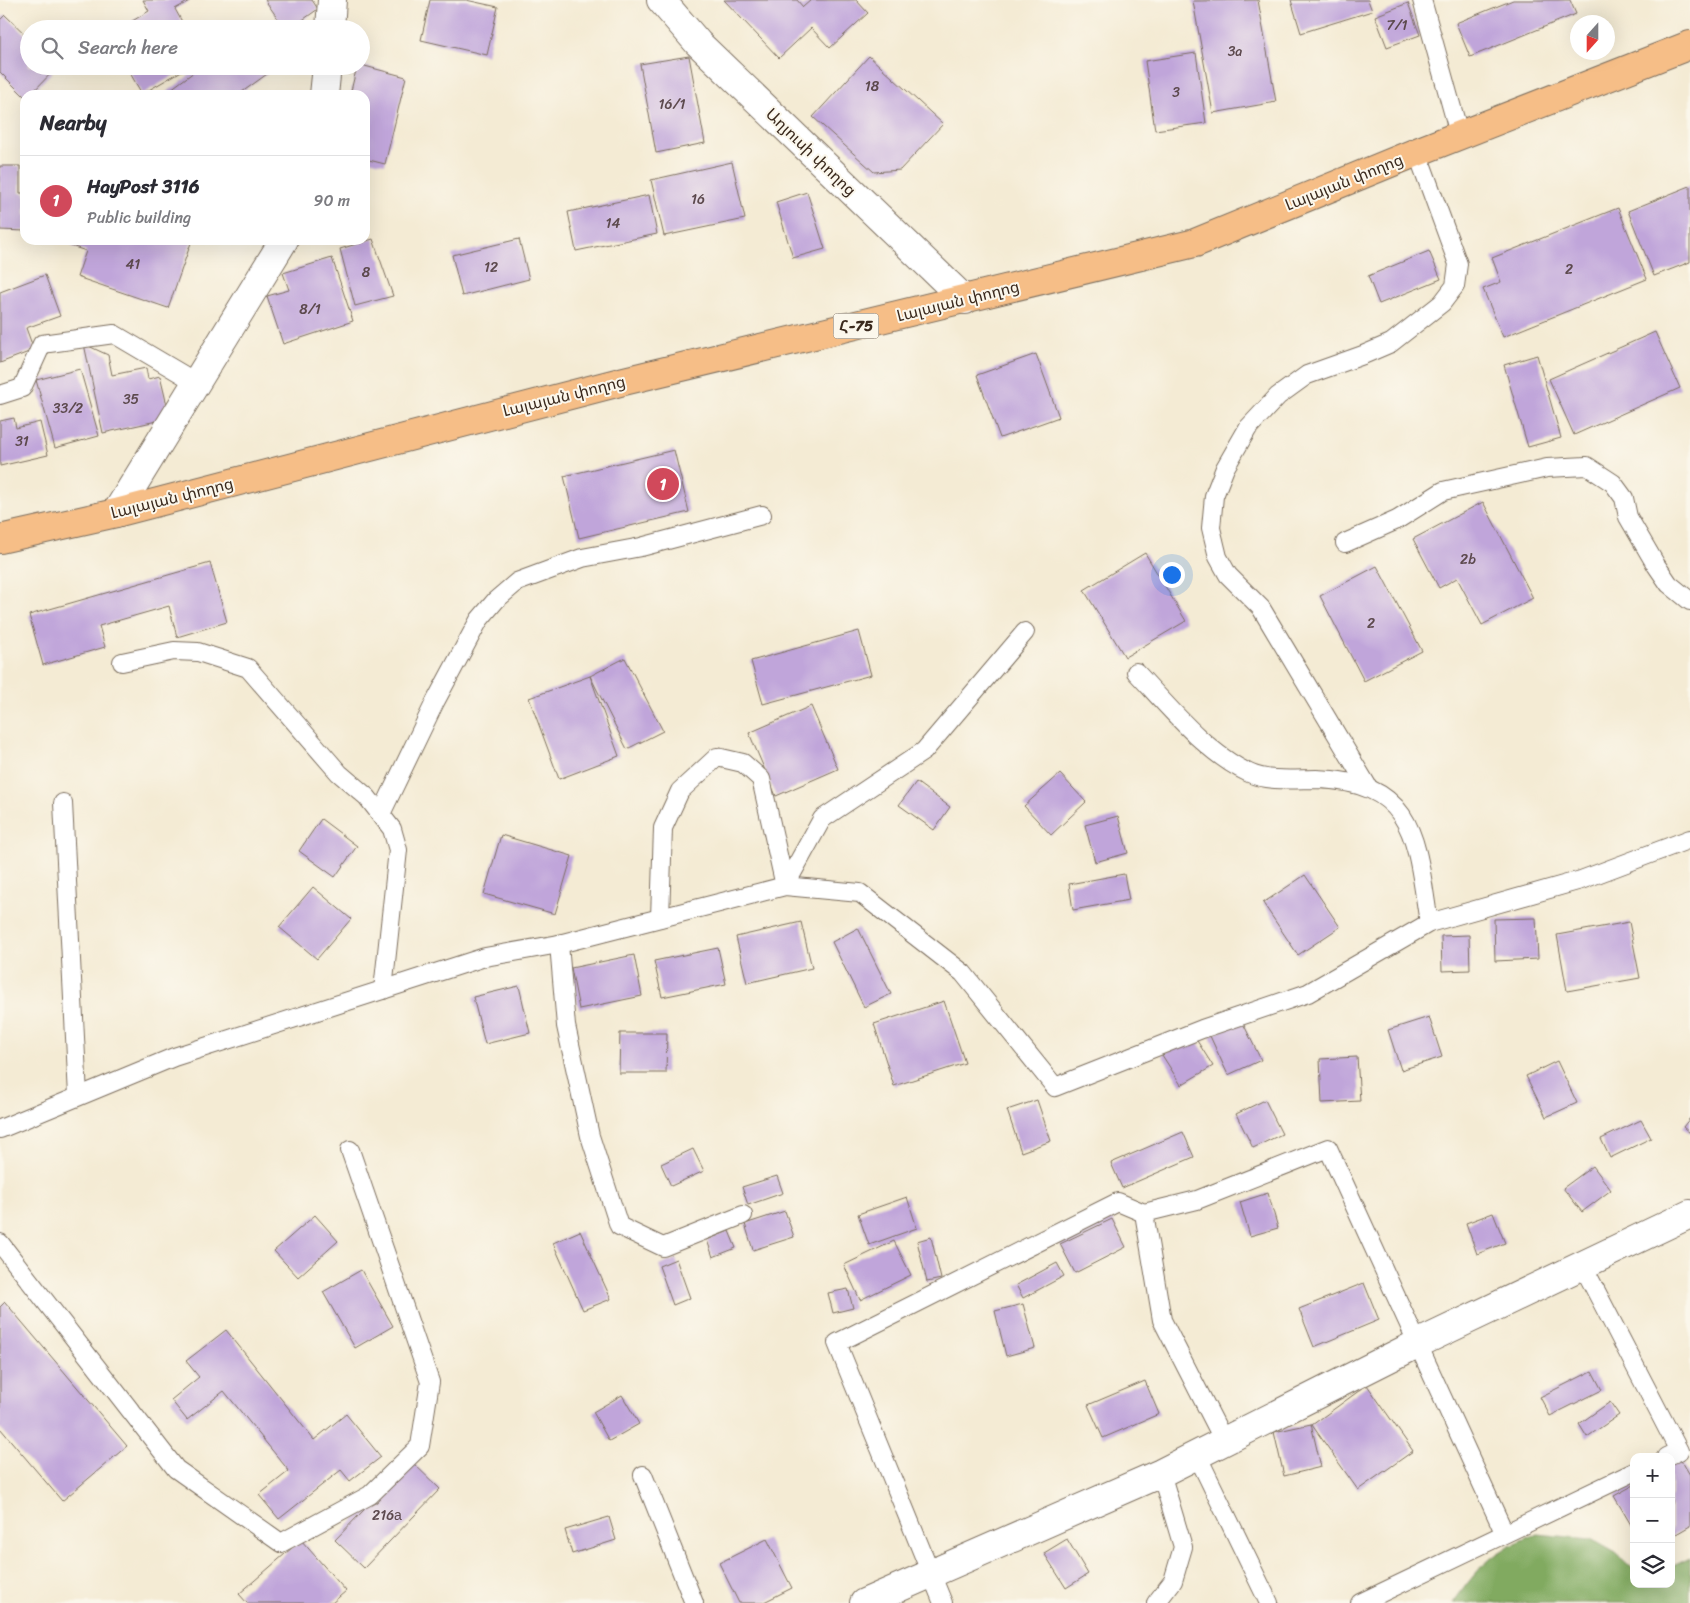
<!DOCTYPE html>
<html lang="en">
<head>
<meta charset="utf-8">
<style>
  body { margin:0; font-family:Sriracha,"Noto Sans Armenian",sans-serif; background:#f7f7f7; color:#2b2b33 }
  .controls { position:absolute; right:15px; bottom:15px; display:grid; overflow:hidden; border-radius:10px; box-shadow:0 5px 20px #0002 }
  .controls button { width:45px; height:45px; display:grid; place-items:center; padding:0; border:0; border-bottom:1px solid #e1e1e2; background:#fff; color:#2b2b33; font:25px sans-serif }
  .compass { position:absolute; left:1570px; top:15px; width:45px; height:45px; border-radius:50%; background:#fff; box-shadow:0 5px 20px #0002; rotate:201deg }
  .you { position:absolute; left:1171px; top:574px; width:18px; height:18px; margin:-12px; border:4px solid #fff; border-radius:50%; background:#1a73e8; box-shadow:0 0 0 8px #1a73e833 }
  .badge { display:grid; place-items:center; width:32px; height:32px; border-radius:50%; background:#d1495b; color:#fff; font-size:16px; font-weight:700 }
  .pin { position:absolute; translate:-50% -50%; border:2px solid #fff; box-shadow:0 1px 5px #0006 }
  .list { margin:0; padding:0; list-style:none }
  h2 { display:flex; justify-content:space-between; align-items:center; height:65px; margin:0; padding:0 20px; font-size:21px }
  h2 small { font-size:16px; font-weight:400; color:#7c7c81 }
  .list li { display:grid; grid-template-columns:32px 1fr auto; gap:15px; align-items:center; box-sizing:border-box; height:90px; padding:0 20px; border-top:1px solid #e1e1e2 }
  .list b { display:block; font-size:19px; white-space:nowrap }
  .list p { margin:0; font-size:16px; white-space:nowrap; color:#7c7c81 }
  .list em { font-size:16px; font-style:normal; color:#7c7c81 }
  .icon { flex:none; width:28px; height:28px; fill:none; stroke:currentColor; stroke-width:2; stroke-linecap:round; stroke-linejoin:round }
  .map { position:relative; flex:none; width:1690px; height:1603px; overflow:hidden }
  .search { position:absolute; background:#fff; box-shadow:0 5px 20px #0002; left:20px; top:20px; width:350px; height:55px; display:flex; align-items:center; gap:12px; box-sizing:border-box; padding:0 18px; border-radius:28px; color:#7c7c81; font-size:19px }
  .panel { position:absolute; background:#fff; box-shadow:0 5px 20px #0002; left:20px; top:90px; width:350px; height:155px; border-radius:15px }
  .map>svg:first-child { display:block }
  .forest { fill:#81aa60; stroke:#5e6a3f }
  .building { fill:#c0a5da }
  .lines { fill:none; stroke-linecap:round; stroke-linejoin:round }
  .lane-casing { stroke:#7c6e5e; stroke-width:20 }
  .street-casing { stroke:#7c6e5e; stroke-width:30 }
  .highway-casing { stroke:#7c6e5e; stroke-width:30 }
  .lane { stroke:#fff; stroke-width:18 }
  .street { stroke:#fff; stroke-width:28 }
  .highway { stroke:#f6be87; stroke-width:28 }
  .labels { text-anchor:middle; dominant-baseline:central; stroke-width:4; stroke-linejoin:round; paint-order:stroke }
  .number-label { font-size:14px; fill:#5c494d }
  .shield { fill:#fbf7ec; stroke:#75685c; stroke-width:1 }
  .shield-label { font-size:15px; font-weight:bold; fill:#3b2a1e }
  .street-label { font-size:16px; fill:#3b2a1e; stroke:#fbf7ec }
</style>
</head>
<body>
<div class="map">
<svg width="1690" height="1603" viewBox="0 0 1690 1603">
  <rect width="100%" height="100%" fill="#fbf7ec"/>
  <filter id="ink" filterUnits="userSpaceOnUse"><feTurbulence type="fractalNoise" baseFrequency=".02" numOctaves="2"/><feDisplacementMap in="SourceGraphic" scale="10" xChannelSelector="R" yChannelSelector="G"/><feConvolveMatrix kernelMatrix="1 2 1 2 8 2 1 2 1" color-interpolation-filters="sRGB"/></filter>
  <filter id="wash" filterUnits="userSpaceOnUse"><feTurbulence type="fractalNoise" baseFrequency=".0096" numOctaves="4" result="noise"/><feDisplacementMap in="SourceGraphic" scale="20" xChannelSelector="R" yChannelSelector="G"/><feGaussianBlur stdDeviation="1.12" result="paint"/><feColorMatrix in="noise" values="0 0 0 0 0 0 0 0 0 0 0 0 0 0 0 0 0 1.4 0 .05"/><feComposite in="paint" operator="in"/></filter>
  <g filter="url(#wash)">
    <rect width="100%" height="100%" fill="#f4ebd4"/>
    <path class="forest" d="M1538 1534 1591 1539 1616 1553 1634 1570V1584H1671V1567L1690 1558V1603H1453C1480 1565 1493 1550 1538 1534Z"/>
    <g id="blocks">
      <g class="building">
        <path d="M143 0H191L175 9 186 29H119L149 11Z"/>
        <path d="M265 0H312L318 9 290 29H285Z"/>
        <path d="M430 0H466L498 7 487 55 421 40Z"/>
        <path d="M724 0H797L803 7 811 0H856L868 13 830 48 811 28 779 58Z"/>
        <path d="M1258 0 1276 102 1213 113 1193 1Z"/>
        <path d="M1291 0H1368L1372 11 1301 33Z"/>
        <path d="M1513 0H1570L1576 14 1470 57 1456 23Z"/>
        <path d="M1408 3 1420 35 1387 47 1375 16Z"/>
        <path d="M5 15 29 38V66H58L30 95 25 97 0 72V20Z"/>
        <path d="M1196 53 1206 123 1155 130 1145 61Z"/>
        <path d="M689 56 705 143 656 153 640 64Z"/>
        <path d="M869 56 943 124 900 170 874 172 813 117Z"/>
        <path d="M361 65 406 77 385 164 365 159V95H350L357 66Z"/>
        <path d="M126 66H190L142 94Z"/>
        <path d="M202 66H273L274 69 238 95H163Z"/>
        <path d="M732 162 745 219 664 236 651 180Z"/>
        <path d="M0 166H20V193H25V231L0 230Z"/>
        <path d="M1690 186V262L1654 276 1628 211Z"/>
        <path d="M807 192 825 249 793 258 776 202Z"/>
        <path d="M649 195 657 234 576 251 568 212Z"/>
        <path d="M1618 208 1647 279 1503 337 1483 289 1501 282 1492 258Z"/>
        <path d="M373 239 393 296 355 306 340 249Z"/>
        <path d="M519 239 529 279 462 296 452 255Z"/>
        <path d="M73 240H192L168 308 77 277 86 251 71 246Z"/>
        <path d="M1429 251 1441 279 1379 304 1368 276Z"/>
        <path d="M332 258 353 321 283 344 267 296 289 290 283 273Z"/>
        <path d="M45 275 60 316 26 328 34 350 0 363V292Z"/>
        <path d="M1655 332 1680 388 1574 435 1549 379Z"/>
        <path d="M84 344 108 355 112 375 146 368 148 379 160 376 170 418 103 433Z"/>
        <path d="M1036 354 1059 417 1000 438 977 375Z"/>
        <path d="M1537 355 1561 438 1528 447 1504 365Z"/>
        <path d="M80 369 99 436 55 448 36 380Z"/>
        <path d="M14 418 16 428 40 422 48 455 0 466V421Z"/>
        <path d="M674 450 689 512 579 538 564 476Z"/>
        <path d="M1483 502 1533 598 1482 625 1457 578 1439 588 1413 539Z"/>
        <path d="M1145 553 1186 621 1125 657 1084 590Z"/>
        <path d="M210 563 227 622 177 637 169 606 99 626 105 647 43 665 29 615Z"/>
        <path d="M1377 566 1422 651 1364 681 1320 596Z"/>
        <path d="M859 631 871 675 763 704 751 661Z"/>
        <path d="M625 658 663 731 627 749 590 676Z"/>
        <path d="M590 676 619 756 559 779 529 698Z"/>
        <path d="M811 706 838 769 776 796 749 733Z"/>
        <path d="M1060 774 1086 802 1051 835 1024 806Z"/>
        <path d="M916 782 950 807 934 830 899 805Z"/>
        <path d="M1118 816 1128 853 1095 862 1085 825Z"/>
        <path d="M321 819 357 846 335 877 299 851Z"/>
        <path d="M501 835 572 856 555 914 484 894Z"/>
        <path d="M1124 874 1129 900 1073 910 1069 884Z"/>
        <path d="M1305 875 1340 927 1298 955 1263 903Z"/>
        <path d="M313 887 351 919 317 959 279 927Z"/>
        <path d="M1536 918 1538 959 1495 961 1494 919Z"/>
        <path d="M801 922 812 968 747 983 736 937Z"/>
        <path d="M1629 922 1640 978 1567 991 1557 935Z"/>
        <path d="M858 928 891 994 864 1007 832 942Z"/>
        <path d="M1469 935 1470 970 1442 971 1441 936Z"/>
        <path d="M718 948 726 984 662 997 654 961Z"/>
        <path d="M634 955 642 996 579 1009 571 968Z"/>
        <path d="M519 986 530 1033 485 1044 473 997Z"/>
        <path d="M944 1001 965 1063 894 1086 874 1024Z"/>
        <path d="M1429 1017 1442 1057 1401 1070 1388 1030Z"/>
        <path d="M1242 1021 1261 1060 1228 1075 1210 1036Z"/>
        <path d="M620 1033H667L666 1073H619Z"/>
        <path d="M1194 1036 1213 1066 1181 1085 1162 1055Z"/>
        <path d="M1357 1057 1360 1101 1322 1103 1320 1059Z"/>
        <path d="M1557 1061 1577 1103 1546 1117 1526 1076Z"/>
        <path d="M1037 1100 1051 1141 1021 1152 1007 1110Z"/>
        <path d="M1265 1100 1282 1134 1253 1148 1236 1114Z"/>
        <path d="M1690 1118V1133L1683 1127Z"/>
        <path d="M1641 1120 1651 1138 1610 1158 1601 1139Z"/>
        <path d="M1183 1132 1194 1157 1122 1188 1111 1163Z"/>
        <path d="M693 1149 704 1171 671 1186 661 1164Z"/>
        <path d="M1593 1166 1611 1190 1582 1212 1563 1188Z"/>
        <path d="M777 1176 783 1193 748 1205 742 1187Z"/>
        <path d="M1268 1193 1278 1228 1250 1236 1240 1202Z"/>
        <path d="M907 1197 917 1228 869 1245 858 1214Z"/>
        <path d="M785 1211 794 1237 753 1250 745 1224Z"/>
        <path d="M1493 1213 1505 1243 1477 1254 1466 1223Z"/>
        <path d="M315 1215 338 1241 298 1277 274 1251Z"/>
        <path d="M1112 1219 1126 1247 1075 1273 1060 1244Z"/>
        <path d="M580 1231 611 1299 583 1310 553 1243Z"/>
        <path d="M729 1231 736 1248 713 1257 707 1240Z"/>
        <path d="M931 1237 941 1279 927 1282 917 1241Z"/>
        <path d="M894 1241 911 1275 860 1300 844 1265Z"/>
        <path d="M676 1259 690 1298 673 1305 659 1266Z"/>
        <path d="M1057 1263 1064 1276 1023 1298 1016 1285Z"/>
        <path d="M361 1270 393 1326 355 1348 323 1292Z"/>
        <path d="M1364 1283 1379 1320 1314 1347 1299 1309Z"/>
        <path d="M848 1289 853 1308 833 1313 828 1293Z"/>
        <path d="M5 1302 127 1446 62 1501 0 1428V1307Z"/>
        <path d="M1023 1304 1035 1348 1006 1356 995 1311Z"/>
        <path d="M226 1330 314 1440 346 1414 381 1457 350 1481 341 1470 279 1519 259 1495 289 1471 224 1391 187 1420 171 1400 199 1377 186 1361Z"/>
        <path d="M1592 1371 1602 1390 1550 1416 1540 1397Z"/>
        <path d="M1145 1381 1159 1414 1103 1438 1088 1405Z"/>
        <path d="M1367 1385 1413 1451 1358 1490 1312 1425Z"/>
        <path d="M622 1395 639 1424 609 1441 593 1412Z"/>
        <path d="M1610 1402 1619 1415 1587 1437 1579 1424Z"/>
        <path d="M1311 1424 1321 1467 1284 1476 1274 1432Z"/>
        <path d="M1680 1458 1690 1475V1526L1671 1537V1463Z"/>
        <path d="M411 1461 440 1489 364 1568 335 1540Z"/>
        <path d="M1634 1485V1530L1614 1496Z"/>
        <path d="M609 1517 616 1540 572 1554 565 1530Z"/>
        <path d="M767 1539 792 1588 762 1603H739L719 1563Z"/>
        <path d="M1067 1539 1088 1574 1066 1588 1044 1553Z"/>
        <path d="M301 1540 346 1591 332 1603H247L239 1594Z"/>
      </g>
    </g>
  </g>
  <g filter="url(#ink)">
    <use href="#blocks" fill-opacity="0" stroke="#7c6e5e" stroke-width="1"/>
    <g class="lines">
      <defs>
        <g id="lane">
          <path d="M1422 0 1460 137"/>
          <path d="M0 395 22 388 42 344 114 334 197 383"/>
          <path d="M1345 543 1397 520 1443 491 1547 468 1587 466 1613 483 1624 498 1628 517 1656 565 1669 584 1690 601"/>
          <path d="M122 662 174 651 198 652 248 668 339 773 367 797 392 829 398 850 383 990"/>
          <path d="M1136 672C1168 706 1207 754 1249 773 1268 782 1295 779 1316 779 1417 782 1416 842 1429 923"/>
          <path d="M1368 787 1261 608 1228 575 1218 557 1211 528 1214 496 1225 468 1248 428 1278 396 1307 375 1363 355 1391 343 1442 303 1455 286 1458 264 1417 152"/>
          <path d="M63 803 78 1096"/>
          <path d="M381 814 435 702 479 620 496 600 517 582 582 558 641 547 762 515"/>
          <path d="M785 886 822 819 924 751 1025 632"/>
          <path d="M660 918 663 828 680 791 717 757 743 763 761 779 785 886"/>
          <path d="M559 944 566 1026 590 1136 619 1226 663 1247 743 1215"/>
          <path d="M0 1129 174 1057 485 957 559 944 785 886 860 893 963 973 1055 1087 1202 1029 1308 993 1429 923 1581 880 1690 839"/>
          <path d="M1144 1213 1162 1320 1224 1441"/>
          <path d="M0 1243 176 1469 281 1543 370 1495 420 1446 430 1382 350 1150"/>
          <path d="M1583 1266 1679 1451 1666 1457"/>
          <path d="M1197 1455 1269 1603"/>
          <path d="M643 1475 694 1603"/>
          <path d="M943 1603 837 1343 1118 1202 1144 1213 1197 1200 1328 1148 1504 1532"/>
          <path d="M1156 1603 1173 1581 1183 1547 1161 1473"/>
          <path d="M1360 1603 1634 1472"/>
        </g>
        <g id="street">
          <path d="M661 0 698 43 965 300"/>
          <path d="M330 29 332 0"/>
          <path d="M324 95 327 66"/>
          <path d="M116 513 284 240"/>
          <path d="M864 1603 1161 1473 1419 1343 1690 1214"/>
        </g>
        <path id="highway" d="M0 539 116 513 624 381 1195 243 1417 152 1690 45"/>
      </defs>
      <use href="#lane" class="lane-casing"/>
      <use href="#street" class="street-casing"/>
      <use href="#highway" class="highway-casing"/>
      <use href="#lane" class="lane"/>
      <use href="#street" class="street"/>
      <use href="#highway" class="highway"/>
    </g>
  </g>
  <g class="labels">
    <g class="number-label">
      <text x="1397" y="25">7/1</text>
      <text x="1235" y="51">3a</text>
      <text x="872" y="86">18</text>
      <text x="1176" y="92">3</text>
      <text x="672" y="104">16/1</text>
      <text x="698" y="199">16</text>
      <text x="613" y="223">14</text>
      <text x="133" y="264">41</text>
      <text x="491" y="267">12</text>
      <text x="1569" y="269">2</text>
      <text x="366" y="272">8</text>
      <text x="310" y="309">8/1</text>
      <text x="131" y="399">35</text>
      <text x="68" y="408">33/2</text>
      <text x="22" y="441">31</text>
      <text x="1468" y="559">2b</text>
      <text x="1371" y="623">2</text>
      <text x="387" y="1515">216а</text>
    </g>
    <rect class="shield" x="833.5" y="313.5" width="45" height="25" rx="4"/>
    <g class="shield-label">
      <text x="856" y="326">Հ-75</text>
    </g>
    <g class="street-label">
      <text transform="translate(811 152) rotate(44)">Աղյուսի փողոց</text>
      <text transform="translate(1344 182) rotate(-22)">Լալայան փողոց</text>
      <text transform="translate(958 301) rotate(-14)">Լալայան փողոց</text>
      <text transform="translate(564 396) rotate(-14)">Լալայան փողոց</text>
      <text transform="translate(172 498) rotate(-14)">Լալայան փողոց</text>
    </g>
  </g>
</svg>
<div class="controls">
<button>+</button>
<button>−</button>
<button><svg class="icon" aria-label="layers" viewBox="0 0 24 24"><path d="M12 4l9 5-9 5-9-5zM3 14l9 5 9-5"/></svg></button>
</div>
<svg class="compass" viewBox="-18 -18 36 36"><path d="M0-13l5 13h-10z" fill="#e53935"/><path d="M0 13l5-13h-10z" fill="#7c7c81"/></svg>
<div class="you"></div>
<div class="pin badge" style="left:663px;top:484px">1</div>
<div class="search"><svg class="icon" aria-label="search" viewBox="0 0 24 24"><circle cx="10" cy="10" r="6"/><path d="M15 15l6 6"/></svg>Search here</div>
<section class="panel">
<h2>Nearby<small></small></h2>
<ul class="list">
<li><span class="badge">1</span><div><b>HayPost 3116</b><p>Public building</p></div><em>90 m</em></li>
</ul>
</section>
</div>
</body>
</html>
